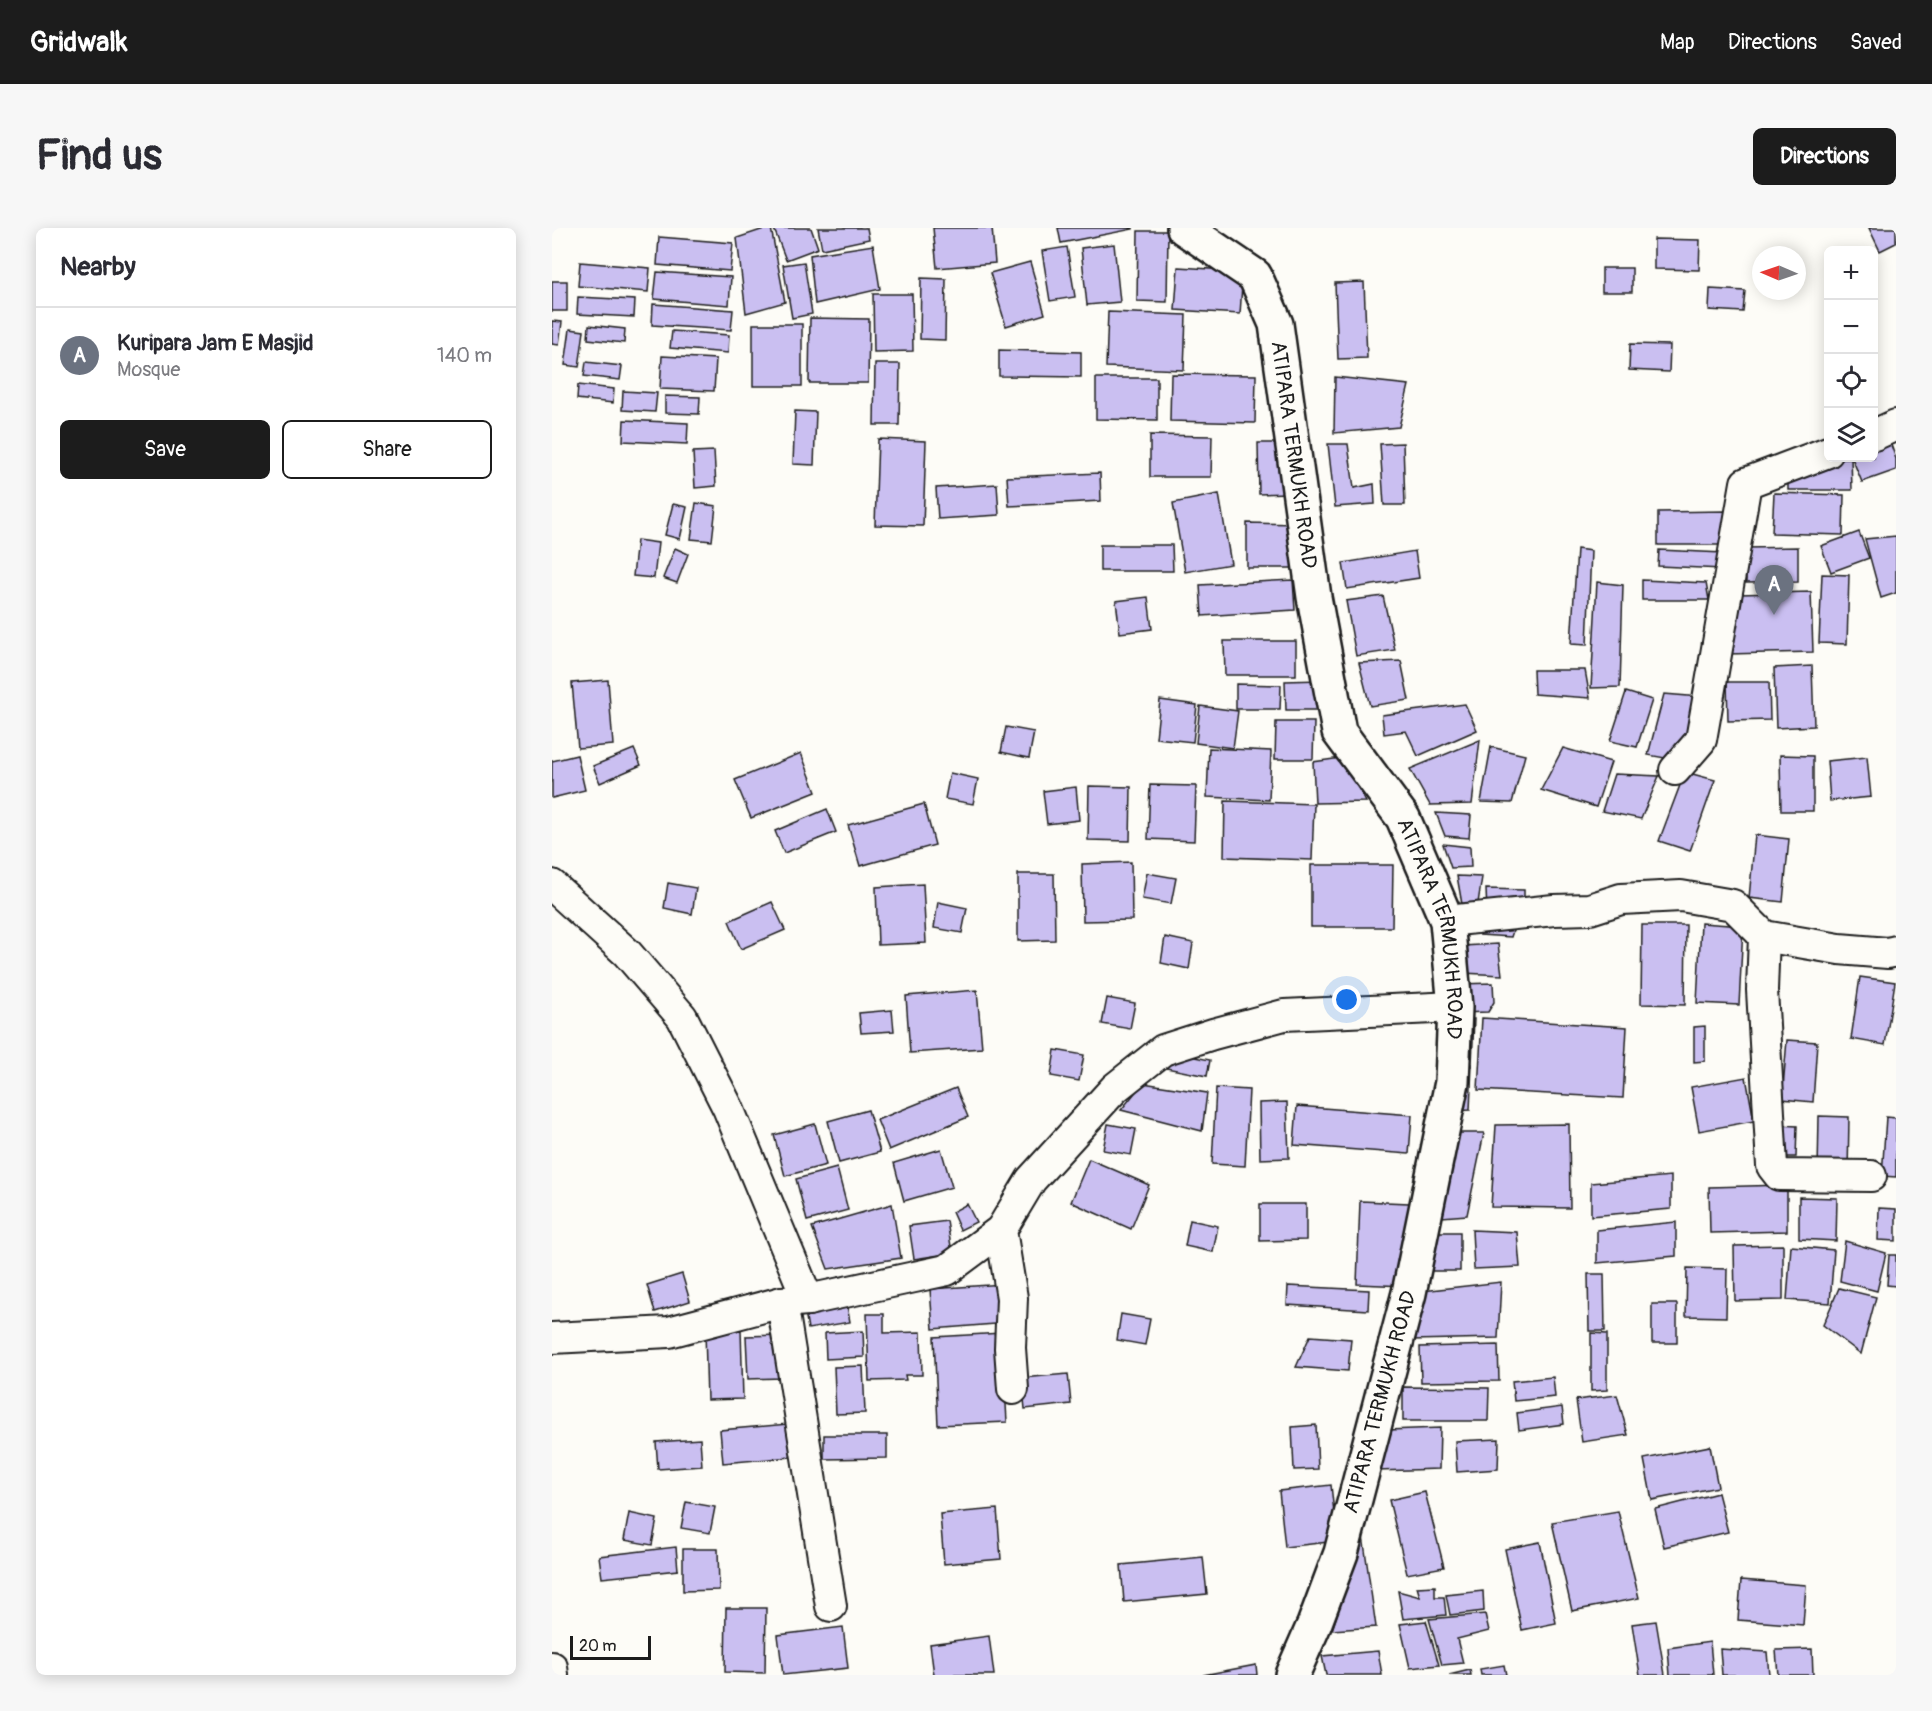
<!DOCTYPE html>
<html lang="en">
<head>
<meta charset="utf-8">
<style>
  body { margin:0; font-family:Pangolin,sans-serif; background:#f7f7f7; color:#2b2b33 }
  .controls { position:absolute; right:18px; top:18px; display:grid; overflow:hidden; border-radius:9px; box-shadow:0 3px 15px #0003 }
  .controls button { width:54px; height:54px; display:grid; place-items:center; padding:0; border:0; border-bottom:2px solid #e1e1e2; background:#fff; color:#2b2b33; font:30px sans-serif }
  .compass { position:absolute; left:1200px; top:18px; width:54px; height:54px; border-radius:50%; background:#fff; box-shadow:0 3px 15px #0003; rotate:272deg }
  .scale { position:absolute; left:18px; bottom:15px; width:81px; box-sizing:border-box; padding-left:6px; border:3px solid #1c1c1c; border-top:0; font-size:16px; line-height:21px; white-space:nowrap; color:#1c1c1c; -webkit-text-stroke:4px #fdfcf7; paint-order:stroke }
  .you { position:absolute; left:795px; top:772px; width:21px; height:21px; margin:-15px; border:4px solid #fff; border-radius:50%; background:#1a73e8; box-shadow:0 0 0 9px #1a73e833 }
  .badge { display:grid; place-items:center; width:39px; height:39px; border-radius:50%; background:#1c1c1c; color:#fff; font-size:20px; font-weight:700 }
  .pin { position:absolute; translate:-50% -50px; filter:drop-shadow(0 2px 3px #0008) }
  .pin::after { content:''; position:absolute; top:32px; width:21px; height:18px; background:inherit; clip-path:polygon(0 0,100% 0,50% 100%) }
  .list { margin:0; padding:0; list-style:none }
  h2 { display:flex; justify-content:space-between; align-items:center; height:78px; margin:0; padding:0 24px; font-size:26px }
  h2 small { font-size:20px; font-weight:400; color:#7c7c81 }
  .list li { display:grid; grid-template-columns:39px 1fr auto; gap:18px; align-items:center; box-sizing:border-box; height:96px; padding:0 24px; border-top:2px solid #e1e1e2 }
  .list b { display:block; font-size:22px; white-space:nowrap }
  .list p { margin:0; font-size:20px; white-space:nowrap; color:#7c7c81 }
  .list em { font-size:20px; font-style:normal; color:#7c7c81 }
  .actions { display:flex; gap:12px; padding:18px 24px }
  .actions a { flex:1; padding:14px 0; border:2px solid #1c1c1c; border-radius:9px; text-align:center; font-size:21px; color:#1c1c1c }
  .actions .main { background:#1c1c1c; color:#fff }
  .icon { flex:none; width:33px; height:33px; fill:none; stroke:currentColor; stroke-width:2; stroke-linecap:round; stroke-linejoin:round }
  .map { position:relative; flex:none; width:1344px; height:1447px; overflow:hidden; border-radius:9px }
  header { display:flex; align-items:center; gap:36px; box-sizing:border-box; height:84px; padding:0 30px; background:#1c1c1c; color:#fff }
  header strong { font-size:28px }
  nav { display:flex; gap:33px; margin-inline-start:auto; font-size:21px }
  .intro { display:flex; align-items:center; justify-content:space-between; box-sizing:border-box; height:144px; padding:0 36px }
  h1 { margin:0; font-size:42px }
  .button { padding:15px 27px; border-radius:9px; background:#1c1c1c; color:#fff; font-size:21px; font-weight:700 }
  main { display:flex; gap:36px; padding:0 36px }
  aside { flex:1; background:#fff; border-radius:9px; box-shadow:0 3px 15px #0003 }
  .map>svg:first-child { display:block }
  .building { fill:#cabff1; stroke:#1c1c1c; stroke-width:1.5 }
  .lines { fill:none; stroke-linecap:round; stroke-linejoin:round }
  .street-casing { stroke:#1c1c1c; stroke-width:34 }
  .secondary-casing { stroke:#1c1c1c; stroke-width:38 }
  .street { stroke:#fdfcf7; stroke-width:30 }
  .secondary { stroke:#fdfcf7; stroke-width:33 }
  .labels { text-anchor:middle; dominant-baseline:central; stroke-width:6; stroke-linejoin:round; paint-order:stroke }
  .street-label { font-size:21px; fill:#1c1c1c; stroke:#fdfcf7 }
</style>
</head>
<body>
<header>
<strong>Gridwalk</strong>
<nav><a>Map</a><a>Directions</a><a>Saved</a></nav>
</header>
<div class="intro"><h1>Find us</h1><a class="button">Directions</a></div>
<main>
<aside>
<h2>Nearby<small></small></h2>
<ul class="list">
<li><span class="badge" style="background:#6b7280">A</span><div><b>Kuripara Jam E Masjid</b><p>Mosque</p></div><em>140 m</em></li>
</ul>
<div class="actions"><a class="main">Save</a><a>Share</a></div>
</aside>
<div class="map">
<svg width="1344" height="1447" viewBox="0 0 1344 1447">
  <rect width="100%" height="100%" fill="#fdfcf7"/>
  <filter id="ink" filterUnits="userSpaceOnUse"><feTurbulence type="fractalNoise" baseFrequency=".0167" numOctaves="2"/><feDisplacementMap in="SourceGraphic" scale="12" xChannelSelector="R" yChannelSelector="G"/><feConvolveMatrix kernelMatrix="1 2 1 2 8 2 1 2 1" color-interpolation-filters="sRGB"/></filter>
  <g filter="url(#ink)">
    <g class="building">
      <path d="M215 0H219L233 74 194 85 185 10Z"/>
      <path d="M225 0H259L266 20 234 32 222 1Z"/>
      <path d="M266 0H315L317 11 270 21Z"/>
      <path d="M381 0H440L443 35 385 40Z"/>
      <path d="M506 0H581V1L509 15Z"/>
      <path d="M1317 0H1344V15L1328 23Z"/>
      <path d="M586 3H616L615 74 585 73Z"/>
      <path d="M107 9 181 15 178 43 105 37Z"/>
      <path d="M1102 11 1148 12 1147 42 1102 41Z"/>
      <path d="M562 16 568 74 535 77 529 20Z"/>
      <path d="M321 17 328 61 263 76 258 27Z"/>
      <path d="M515 19 523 69 498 73 490 23Z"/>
      <path d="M28 34 98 40 96 64 26 58Z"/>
      <path d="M252 34 260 86 240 90 231 37Z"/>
      <path d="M478 34 493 86 454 98 438 45Z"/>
      <path d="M626 39 691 43 688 86 623 82Z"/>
      <rect x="1050" y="40" width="30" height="24"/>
      <path d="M105 44 179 49 177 77 102 71Z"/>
      <path d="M369 50 394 51 393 112 368 111Z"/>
      <rect x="0" y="53" width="15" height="30"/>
      <path d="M812 54 815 130 786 131 783 55Z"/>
      <path d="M1158 61 1193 63 1191 84 1157 82Z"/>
      <path d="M321 66H360L361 123 322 124Z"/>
      <path d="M26 69 83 72 82 89 25 86Z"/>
      <path d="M101 76 181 82 179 102 100 97Z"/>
      <path d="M556 84 634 87 632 142 554 139Z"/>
      <path d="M258 90 317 91 316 155H257Z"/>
      <path d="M0 93 10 94 7 117 0 116Z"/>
      <rect x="201" y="96" width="49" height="62"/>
      <path d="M37 97 73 101 72 115 36 111Z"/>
      <path d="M18 101 32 103 27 139 13 137Z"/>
      <path d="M120 103 177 107 176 125 118 120Z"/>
      <path d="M1078 116 1118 117 1117 144 1077 142Z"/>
      <path d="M447 122 529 124V149L447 148Z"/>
      <path d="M110 128 164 131 162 163 108 161Z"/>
      <path d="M34 134 70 138 68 152 32 148Z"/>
      <path d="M323 136H348L347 197H322Z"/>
      <path d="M619 146 704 147 703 195 618 193Z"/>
      <path d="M783 149 857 157 847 199 782 205Z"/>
      <path d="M544 150H605V192L544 191Z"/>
      <path d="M26 157 62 161 61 175 25 171Z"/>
      <path d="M71 163 105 165 103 184 70 182Z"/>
      <path d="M113 168 148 169 147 186 113 185Z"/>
      <path d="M243 183 264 184 262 237 241 236Z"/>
      <path d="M72 192 136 195 135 216 71 213Z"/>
      <path d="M598 207 660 208 659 249H598Z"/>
      <path d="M326 211 374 213 371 298 323 297Z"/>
      <path d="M1338 214 1344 231V242L1310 254 1300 230H1322V220Z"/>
      <path d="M706 215H737V265L707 266Z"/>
      <path d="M851 215 853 277H832L828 216Z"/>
      <path d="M776 216H796L802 260 822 256 823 276 783 279Z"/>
      <path d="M162 223 164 258 143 260 141 224Z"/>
      <path d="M1285 230H1299L1300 262H1236V242Z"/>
      <path d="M548 245 549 273 457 278 455 249Z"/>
      <path d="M445 256 447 287 386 291 384 260Z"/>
      <path d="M1222 265 1292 267 1291 307 1220 305Z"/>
      <path d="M667 266 679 336 633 344 621 275Z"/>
      <path d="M144 275 164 278 160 313 139 311Z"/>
      <path d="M121 276 135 279 128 311 113 307Z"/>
      <path d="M1175 283V317H1106V284Z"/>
      <path d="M695 295 745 296V340H695Z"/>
      <path d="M1307 304 1317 330 1279 344 1269 318Z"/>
      <path d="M1344 308V365L1329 370 1313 311Z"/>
      <path d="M85 312 106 315 102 350 81 348Z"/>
      <path d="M548 317H620L621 343H548Z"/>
      <path d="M1246 319V354L1194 355V320Z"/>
      <path d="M123 320 136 326 125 355 111 350Z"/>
      <path d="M1025 321 1039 323 1035 417 1019 416Z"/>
      <path d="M1107 322 1171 325V341L1106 338Z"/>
      <path d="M863 323 867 350 795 361 791 335Z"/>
      <path d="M1270 346 1297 347 1295 416 1267 415Z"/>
      <path d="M741 352 743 382 650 388 648 357Z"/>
      <path d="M1090 352 1154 355 1157 372H1090Z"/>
      <path d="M1045 354 1071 357 1068 459 1039 460Z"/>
      <path d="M1259 364 1261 424 1176 426 1187 366Z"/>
      <path d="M831 368 843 422 804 428 794 373Z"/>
      <path d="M596 369 600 401 568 405 564 373Z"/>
      <path d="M672 413H744V447H673Z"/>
      <path d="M849 433 857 472 818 478 807 435Z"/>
      <path d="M1260 438 1262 498 1224 500 1222 440Z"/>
      <path d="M981 442H1033L1038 470 982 466Z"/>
      <path d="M56 452 61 517 26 520 20 455Z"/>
      <path d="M769 452 770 482H734L733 453Z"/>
      <path d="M1175 454H1217L1218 492 1176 493Z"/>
      <path d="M684 456 729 457 728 481H684Z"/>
      <path d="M1074 464 1100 472 1085 519 1058 513Z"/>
      <path d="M1112 466 1148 469 1130 533 1096 527Z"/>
      <path d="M608 472 645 477 641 514 604 510Z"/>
      <path d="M913 476 925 502 866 528 854 503 832 506 830 487Z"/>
      <path d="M648 478 686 483 681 520 644 515Z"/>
      <path d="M724 494H762L761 531H723Z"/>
      <path d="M454 499 482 504 477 530 449 524Z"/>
      <path d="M928 512 920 576 878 577 858 541Z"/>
      <path d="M939 519 973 527 960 575 929 574Z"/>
      <path d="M657 520 719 523 717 572 655 569Z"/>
      <path d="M1011 520 1059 534 1044 579 989 562Z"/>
      <path d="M82 521 89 537 48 555 41 538Z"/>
      <path d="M249 525 264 564 199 590 183 552Z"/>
      <path d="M25 527 33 562 0 570V533Z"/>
      <path d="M1228 527 1261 528V583H1229Z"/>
      <path d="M1315 529 1319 569 1278 573 1275 533Z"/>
      <path d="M789 530 814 574 763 575 761 534Z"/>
      <path d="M1133 544 1163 552 1138 623 1107 613Z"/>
      <path d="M398 545 426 551 421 576 393 571Z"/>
      <path d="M1062 546 1107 548 1089 591 1050 583Z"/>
      <path d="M598 557 644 558 642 613 596 611Z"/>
      <path d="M537 558 579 559 578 613 536 612Z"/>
      <path d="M524 559 527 592 495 596 491 563Z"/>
      <path d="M673 573 762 576 760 632 672 629Z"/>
      <path d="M372 576 383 617 308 638 296 597Z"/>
      <path d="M275 581 284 604 232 625 223 603Z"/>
      <path d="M884 585 919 587 917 610 893 608Z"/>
      <path d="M1203 607 1237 611 1231 674 1197 670Z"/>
      <path d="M891 616 918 619 919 639 899 640Z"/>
      <path d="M579 634 580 692 531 693 530 636Z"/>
      <path d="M759 637H841L840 699H759Z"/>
      <path d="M595 645 624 650 619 676 590 671Z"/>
      <path d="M466 646H502L503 712 466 713Z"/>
      <path d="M905 648 930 649 924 688 911 682Z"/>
      <path d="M116 655 144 660 140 686 112 680Z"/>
      <path d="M371 656 374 715 326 717 324 659Z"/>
      <path d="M934 661 972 662V685L935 684Z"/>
      <path d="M220 674 233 702 189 721 177 693Z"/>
      <path d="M386 674 415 680 410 705 382 700Z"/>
      <path d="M933 692 964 694 959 709 928 707Z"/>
      <path d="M1149 695 1191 698 1187 777 1145 775Z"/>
      <path d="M1090 697H1134L1133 777 1089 776Z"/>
      <path d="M613 709 641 715 637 741 609 735Z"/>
      <path d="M946 716 950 747 911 745 910 718Z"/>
      <path d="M1308 749 1343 754 1333 817 1299 811Z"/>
      <path d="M941 755 942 774 936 784 908 785V756Z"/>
      <path d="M425 762 430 820 358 825 354 768Z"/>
      <path d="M555 770 583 775 578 801 550 796Z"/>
      <path d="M340 782 342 803 309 805 307 785Z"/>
      <path d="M930 790 1075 799 1071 870 926 862Z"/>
      <path d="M909 791H922L918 882 904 883Z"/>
      <path d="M1153 798V833L1142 834V799Z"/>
      <path d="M1235 812 1265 814 1261 874 1230 871Z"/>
      <path d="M503 822 532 827 527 853 499 848Z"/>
      <path d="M617 824 658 832 655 848 614 840Z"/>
      <path d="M1194 849 1202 893 1147 903 1139 859Z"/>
      <path d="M591 855 655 865 650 903 569 882Z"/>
      <path d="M404 860 416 889 337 922 325 892Z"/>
      <path d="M664 860 697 862 693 938 660 936Z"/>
      <path d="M735 874 737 930 708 931 707 875Z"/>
      <path d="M745 878 860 887 857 926 742 917Z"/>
      <path d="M316 882 328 924 287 935 276 893Z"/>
      <path d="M1267 888 1297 889 1296 945 1266 944Z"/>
      <path d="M1334 889 1344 890V949L1330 948Z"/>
      <path d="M263 896 274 937 233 948 222 907Z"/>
      <path d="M556 896 584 901 579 927 551 922Z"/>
      <path d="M1017 896 1018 980 939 979 944 897Z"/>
      <path d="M1227 897 1245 898 1244 929H1226Z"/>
      <path d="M906 905H932L915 987 890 989Z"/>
      <path d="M389 921 400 959 352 973 342 935Z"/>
      <path d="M537 931 597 957 579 1001 519 974Z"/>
      <path d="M285 940 296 982 255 993 244 951Z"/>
      <path d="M1119 948V981L1039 988V955Z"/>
      <path d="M1235 957V1003L1158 1005 1157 959Z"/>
      <path d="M1247 969 1285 970 1284 1013 1247 1011Z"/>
      <path d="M808 973 857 975 854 1058 805 1056Z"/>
      <path d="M340 976 349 1030 276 1041 260 999Z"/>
      <path d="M415 976 424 994 408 1002 400 984Z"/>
      <path d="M708 976H754V1012L708 1013Z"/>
      <path d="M1327 980 1344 981V1013L1326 1012Z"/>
      <path d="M638 992 666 998 661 1024 633 1018Z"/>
      <path d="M395 993 400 1025 362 1031 357 998Z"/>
      <path d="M1124 994V1028L1045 1035V1002Z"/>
      <path d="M920 1002 965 1004 968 1039 922 1041Z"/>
      <path d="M885 1004H908V1043H877Z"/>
      <path d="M1293 1013 1334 1025 1325 1063 1288 1053Z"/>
      <path d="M1231 1017V1072L1183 1073 1182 1018Z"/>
      <path d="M1239 1018 1282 1022 1278 1075 1235 1072Z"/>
      <path d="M1337 1027H1344V1058L1335 1057Z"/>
      <path d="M1135 1040 1175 1041 1174 1089 1134 1088Z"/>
      <path d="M130 1046 138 1073 103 1084 95 1057Z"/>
      <path d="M1036 1046H1052L1053 1103H1037Z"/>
      <path d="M949 1054 946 1110 860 1112 870 1063Z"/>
      <path d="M452 1056 455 1095 381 1101 378 1061Z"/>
      <path d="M736 1058 817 1062 816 1082 735 1077Z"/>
      <path d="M1287 1060 1324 1069 1309 1126 1271 1097Z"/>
      <path d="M294 1072 298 1094 256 1101 252 1078Z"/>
      <rect x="1100" y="1076" width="25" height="39"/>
      <path d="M315 1086H332V1105L369 1104 370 1147H353L354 1152 317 1153Z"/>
      <path d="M569 1086 598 1091 593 1117 565 1112Z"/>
      <path d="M189 1102 191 1171 155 1172 153 1103Z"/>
      <path d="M311 1103 312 1129 274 1131 273 1105Z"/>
      <path d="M450 1105 455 1194 386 1197 382 1109Z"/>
      <path d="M1039 1105 1055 1106V1162L1039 1163Z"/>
      <path d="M228 1107 230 1150 196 1151 194 1108Z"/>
      <path d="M758 1108 799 1111 796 1143 744 1139Z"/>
      <path d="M946 1117 947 1153 869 1154 868 1119Z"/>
      <path d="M311 1138 313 1185 284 1186 282 1139Z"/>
      <path d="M516 1146 519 1176 473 1181 470 1150Z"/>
      <path d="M1001 1149 1003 1169 962 1173 960 1153Z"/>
      <path d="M851 1159 937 1160 936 1193H851Z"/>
      <path d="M1065 1167 1076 1207 1030 1214 1024 1172Z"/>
      <path d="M1010 1179 1012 1196 967 1202 965 1185Z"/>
      <path d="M247 1195 250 1228 171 1235 168 1202Z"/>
      <path d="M764 1197 766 1241 742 1242 740 1199Z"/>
      <path d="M888 1200 887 1241 825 1243 836 1202Z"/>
      <path d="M272 1207H335V1230L272 1231Z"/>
      <path d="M148 1211 150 1238 106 1241 104 1214Z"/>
      <path d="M947 1211 946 1241 905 1244 903 1213Z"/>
      <path d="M1158 1218 1166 1259 1100 1272 1092 1231Z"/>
      <path d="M779 1257 785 1313 733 1319 727 1263Z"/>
      <path d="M873 1264 892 1339 855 1346 837 1272Z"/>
      <path d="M1166 1265 1176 1304 1112 1319 1103 1281Z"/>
      <path d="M134 1274 163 1279 158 1305 129 1300Z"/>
      <path d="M445 1281 449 1331 392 1336 388 1286Z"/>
      <path d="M1066 1283 1087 1370 1020 1383 1000 1294Z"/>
      <path d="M77 1285 105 1291 100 1317 72 1312Z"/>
      <path d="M811 1308 824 1399 780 1402Z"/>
      <path d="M988 1314 1004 1395 970 1402 953 1321Z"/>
      <path d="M124 1319 126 1342 50 1350 47 1328Z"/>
      <path d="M131 1321H166L167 1362 131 1363Z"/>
      <path d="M651 1329 655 1366 572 1374 569 1337Z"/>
      <path d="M1189 1352 1254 1357 1251 1397 1186 1392Z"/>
      <path d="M883 1358V1369H892L894 1387 851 1391 846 1363 868 1369 865 1359Z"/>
      <path d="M931 1363 932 1383 898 1387 894 1367Z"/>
      <path d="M174 1380H214L213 1445 173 1444Z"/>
      <path d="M933 1386 937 1403 905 1411 911 1435 890 1437 877 1391Z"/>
      <path d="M874 1393 887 1437 858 1440 848 1396Z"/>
      <path d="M1104 1393 1113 1447H1088L1080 1396Z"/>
      <path d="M291 1399 296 1440 231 1447 226 1407Z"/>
      <path d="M437 1408 442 1447H382L378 1416Z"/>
      <path d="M1158 1414 1161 1447H1118L1116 1420Z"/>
      <path d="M1168 1421 1215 1424 1217 1447H1170Z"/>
      <path d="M1260 1421 1261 1447H1226L1224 1422Z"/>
      <path d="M826 1423 830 1447H774L770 1428Z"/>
      <path d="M704 1437 705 1447H651Z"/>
      <path d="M952 1437 954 1447H929L928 1441Z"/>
      <path d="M918 1442 919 1447H897Z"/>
    </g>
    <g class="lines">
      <defs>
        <g id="street">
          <path d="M1322 207 1344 197"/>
          <path d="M1123 542 1149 512 1194 255 1276 224"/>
          <path d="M0 657 75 725 130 789 176 880 256 1072"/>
          <path d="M895 693 1002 682 1038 681 1069 671 1129 668 1181 677 1212 708 1287 721 1336 725 1344 723"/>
          <path d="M1212 708 1210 762 1220 938 1227 947 1319 948"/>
          <path d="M230 1074 279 1378"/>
          <path d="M0 1110 117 1104 230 1074 256 1072 395 1042 449 1002"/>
          <path d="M461 1161 458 1120 460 1070 449 1002 479 952 563 860 611 822 661 806 732 787 903 779"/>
          <path d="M0 1439 1 1447"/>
        </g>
        <g id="secondary">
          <path id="s1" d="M632 0 703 48 724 96 762 369 787 504 851 590 895 693 903 779 900 854 857 1065 789 1325 762 1397 740 1447"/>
        </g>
      </defs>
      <use href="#street" class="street-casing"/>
      <use href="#secondary" class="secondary-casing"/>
      <use href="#street" class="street"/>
      <use href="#secondary" class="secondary"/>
    </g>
  </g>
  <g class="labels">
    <g class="street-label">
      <text stroke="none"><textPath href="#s1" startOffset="270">ATIPARA TERMUKH ROAD</textPath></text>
      <text stroke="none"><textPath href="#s1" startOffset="774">ATIPARA TERMUKH ROAD</textPath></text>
      <text transform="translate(828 1174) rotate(-75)">ATIPARA TERMUKH ROAD</text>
    </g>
  </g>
</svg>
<div class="controls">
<button>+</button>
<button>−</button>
<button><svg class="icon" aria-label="locate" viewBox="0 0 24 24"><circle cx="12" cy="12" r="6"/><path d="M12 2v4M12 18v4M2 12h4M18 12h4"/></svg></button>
<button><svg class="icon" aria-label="layers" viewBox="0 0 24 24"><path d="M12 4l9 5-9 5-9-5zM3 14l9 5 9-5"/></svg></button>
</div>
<svg class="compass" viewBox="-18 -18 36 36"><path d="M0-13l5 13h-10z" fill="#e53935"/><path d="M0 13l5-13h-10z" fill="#7c7c81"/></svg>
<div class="scale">20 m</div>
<div class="you"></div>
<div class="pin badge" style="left:1222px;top:387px;background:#6b7280">A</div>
</div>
</main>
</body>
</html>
